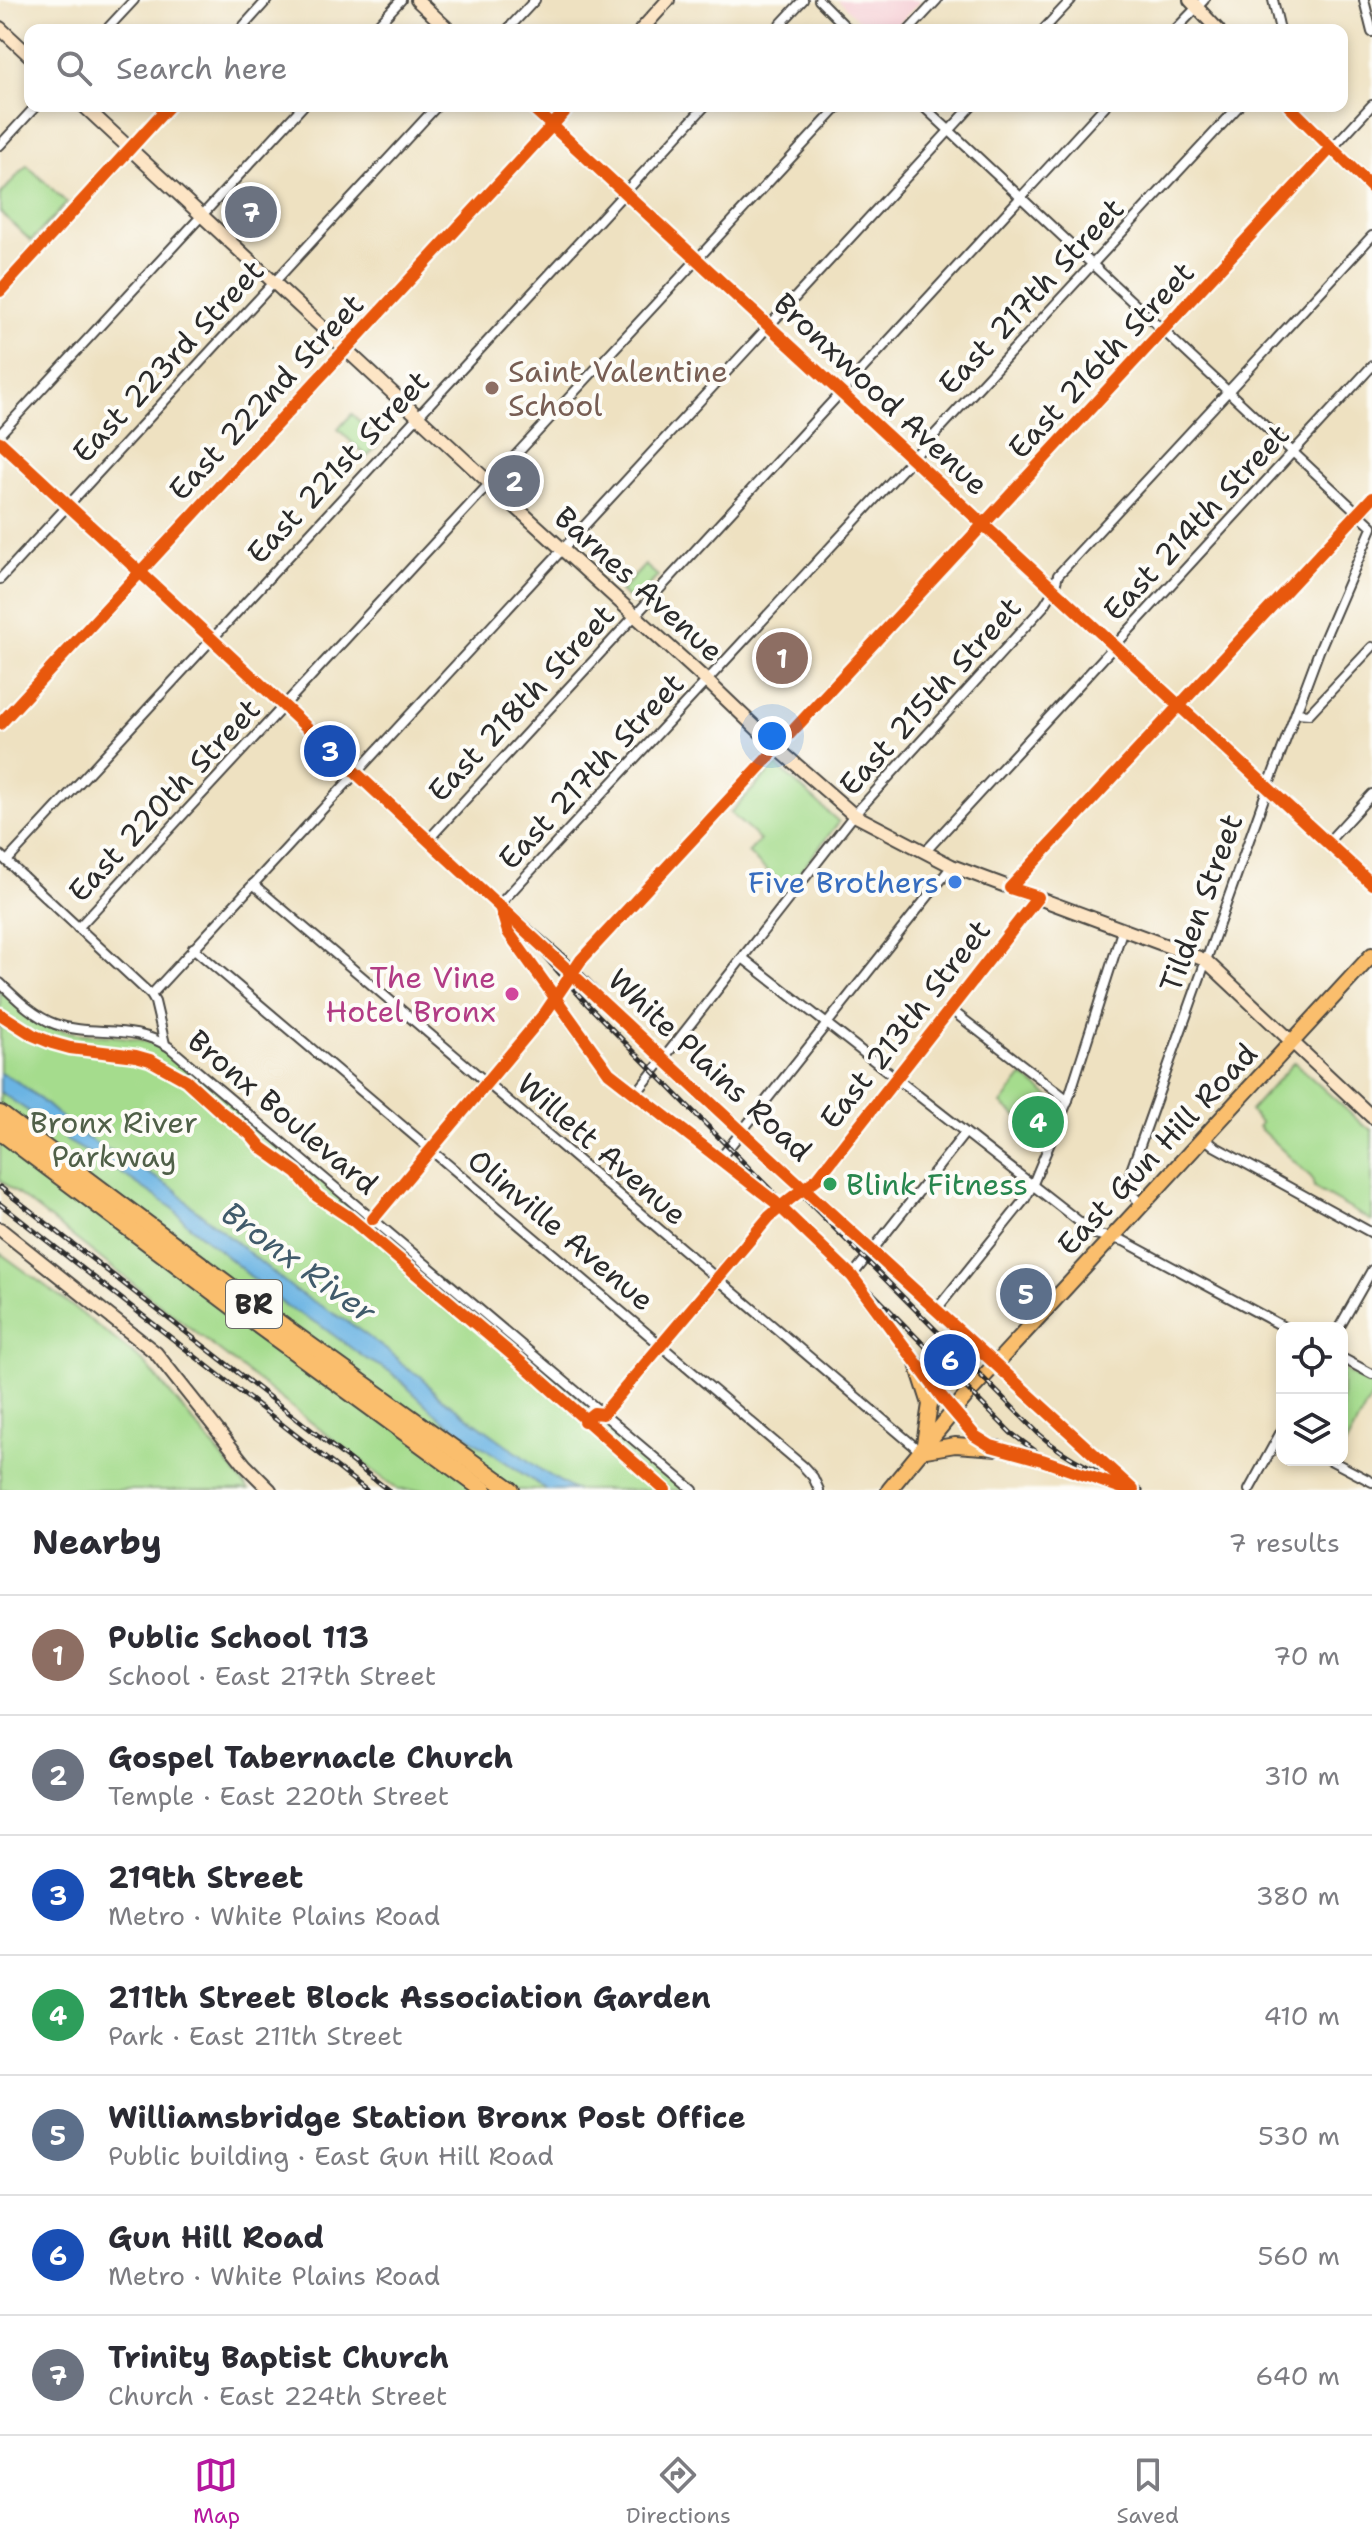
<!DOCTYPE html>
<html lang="en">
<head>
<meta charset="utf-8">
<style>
  body { margin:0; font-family:"Shantell Sans",sans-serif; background:#f2f2f3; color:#2b2b33 }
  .controls { position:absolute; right:24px; bottom:24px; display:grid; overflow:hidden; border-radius:16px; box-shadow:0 4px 12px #0003 }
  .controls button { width:72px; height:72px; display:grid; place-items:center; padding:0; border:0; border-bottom:2px solid #e1e1e2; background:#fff; color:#2b2b33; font:40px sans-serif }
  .you { position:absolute; left:772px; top:736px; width:28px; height:28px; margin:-20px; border:6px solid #fff; border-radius:50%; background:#1a73e8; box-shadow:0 0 0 12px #1a73e833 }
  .badge { display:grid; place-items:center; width:52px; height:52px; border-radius:50%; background:#b5179e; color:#fff; font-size:26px; font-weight:700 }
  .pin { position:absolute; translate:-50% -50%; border:4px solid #fff; box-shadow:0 2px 8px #0006 }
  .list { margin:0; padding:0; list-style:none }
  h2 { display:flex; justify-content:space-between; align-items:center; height:104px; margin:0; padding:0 32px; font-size:34px }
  h2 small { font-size:26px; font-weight:400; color:#7c7c81 }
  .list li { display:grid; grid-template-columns:52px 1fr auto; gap:24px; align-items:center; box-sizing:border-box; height:120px; padding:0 32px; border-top:2px solid #e1e1e2 }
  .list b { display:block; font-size:30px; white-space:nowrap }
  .list p { margin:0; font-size:26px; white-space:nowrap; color:#7c7c81 }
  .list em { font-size:26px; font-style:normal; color:#7c7c81 }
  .icon { flex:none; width:44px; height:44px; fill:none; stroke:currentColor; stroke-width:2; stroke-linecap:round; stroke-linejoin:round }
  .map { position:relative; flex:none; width:1372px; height:1490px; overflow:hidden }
  .search { position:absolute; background:#fff; box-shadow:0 4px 12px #0003; left:24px; right:24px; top:24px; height:88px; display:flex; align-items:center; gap:20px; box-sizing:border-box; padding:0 28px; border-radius:16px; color:#7c7c81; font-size:30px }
  .sheet { height:944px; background:#fff }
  nav { display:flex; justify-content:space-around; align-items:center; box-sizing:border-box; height:112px; border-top:2px solid #e1e1e2; background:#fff; font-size:22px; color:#7c7c81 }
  nav a { display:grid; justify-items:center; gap:4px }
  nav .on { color:#b5179e }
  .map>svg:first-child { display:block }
  .built { fill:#f6cfd6 }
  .green { fill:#a5dc8d; stroke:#68845c; stroke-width:2 }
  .water { fill:#6bb4e3; stroke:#4b7087; stroke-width:2 }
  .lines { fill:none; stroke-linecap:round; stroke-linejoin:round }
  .street-casing { stroke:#484642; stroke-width:12 }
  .secondary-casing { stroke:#484642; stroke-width:16 }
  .primary-casing { stroke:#484642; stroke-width:18 }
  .highway-casing { stroke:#484642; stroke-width:20 }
  .street { stroke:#fff; stroke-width:8 }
  .secondary { stroke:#fde5c5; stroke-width:12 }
  .primary { stroke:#fabe6d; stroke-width:14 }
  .highway { stroke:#fabe6d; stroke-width:16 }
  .rail-casing { stroke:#2b2b2b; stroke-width:5 }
  .rail { stroke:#fdfcf7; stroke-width:2; stroke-dasharray:6; stroke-linecap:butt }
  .cycleway-casing { stroke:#fdfcf7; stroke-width:17 }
  .cycleway { stroke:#e8590c; stroke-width:12 }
  .education-dot { fill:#8d6e63; stroke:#fdfcf7; stroke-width:3 }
  .shop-dot { fill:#3f7fe0; stroke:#fdfcf7; stroke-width:3 }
  .hotel-dot { fill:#d1479c; stroke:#fdfcf7; stroke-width:3 }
  .leisure-dot { fill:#2e9e5b; stroke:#fdfcf7; stroke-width:3 }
  .labels { text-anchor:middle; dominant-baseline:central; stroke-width:8; stroke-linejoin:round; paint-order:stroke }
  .shield { fill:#fdfcf7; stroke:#6a6a68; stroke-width:2 }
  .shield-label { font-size:28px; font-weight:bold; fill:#2b2b2b }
  .street-label { font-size:30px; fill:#2b2b2b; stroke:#fdfcf7 }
  .education-label { font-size:30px; fill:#785e54; stroke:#fdfcf7; text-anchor:start }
  .shop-label { font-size:30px; fill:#366cbe; stroke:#fdfcf7; text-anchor:end }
  .hotel-label { font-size:30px; fill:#b23c85; stroke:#fdfcf7; text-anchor:end }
  .park-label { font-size:30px; fill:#506048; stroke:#fdfcf7 }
  .leisure-label { font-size:30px; fill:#27864d; stroke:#fdfcf7; text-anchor:start }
  .water-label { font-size:32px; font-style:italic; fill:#415b6b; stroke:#fdfcf7 }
</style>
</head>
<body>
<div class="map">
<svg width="1372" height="1490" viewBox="0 0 1372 1490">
  <rect width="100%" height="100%" fill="#fdfcf7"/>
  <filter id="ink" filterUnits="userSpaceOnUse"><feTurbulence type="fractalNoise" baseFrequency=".0125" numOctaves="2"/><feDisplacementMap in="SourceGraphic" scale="16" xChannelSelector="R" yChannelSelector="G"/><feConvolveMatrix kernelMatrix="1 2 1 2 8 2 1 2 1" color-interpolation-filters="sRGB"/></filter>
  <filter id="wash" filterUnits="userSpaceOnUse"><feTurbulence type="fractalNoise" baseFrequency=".006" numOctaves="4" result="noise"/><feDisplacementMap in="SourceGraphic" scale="32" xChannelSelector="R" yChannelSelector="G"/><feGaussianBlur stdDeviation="1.8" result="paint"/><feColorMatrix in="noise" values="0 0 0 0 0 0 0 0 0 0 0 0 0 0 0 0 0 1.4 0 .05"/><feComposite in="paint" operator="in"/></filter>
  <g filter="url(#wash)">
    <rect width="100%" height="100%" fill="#eee1c1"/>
    <path class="built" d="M838 0H921L893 30H868Z"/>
    <g class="green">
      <path d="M27 165 67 203 31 241 0 212V195Z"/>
      <path d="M352 414 381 442 367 457 338 429Z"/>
      <path d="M645 565 658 576 633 603 620 592Z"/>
      <path d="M776 765 839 822 786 889 748 853 760 840 730 813Z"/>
      <path d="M0 989C15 1003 31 1018 50 1026 89 1042 133 1028 170 1052L685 1490H398L0 1180Z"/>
      <path d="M1294 1062 1363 1125 1372 1130V1221L1314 1188 1312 1178 1258 1127 1261 1123 1250 1111Z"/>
      <path d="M1023 1076 1059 1104 1045 1139 1001 1104Z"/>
      <path d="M0 1253 58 1295 145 1363 249 1490H0Z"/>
      <path d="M1342 1369 1372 1386V1396L1342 1451Z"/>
    </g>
    <path class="water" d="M0 1073C29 1083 62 1123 91 1140 99 1145 103 1149 112 1151L176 1190 189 1204 296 1291 351 1324 396 1357 407 1369 421 1376 436 1394 544 1472 574 1490H547L440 1418 391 1372 366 1359 317 1323 287 1307 184 1221 174 1209 108 1164 67 1141 62 1134 0 1092Z"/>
  </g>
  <g filter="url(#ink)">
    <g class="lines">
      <defs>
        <g id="street">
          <path d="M819 0 849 30"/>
          <path d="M1273 0 1280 30"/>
          <path d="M1364 0 1372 32"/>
          <path d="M106 30 134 0"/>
          <path d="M240 30 267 0"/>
          <path d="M373 30 401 0"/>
          <path d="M507 30 535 0"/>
          <path d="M775 30 803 0"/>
          <path d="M909 30 937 0"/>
          <path d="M1043 30 1071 0"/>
          <path d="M1175 30 1204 0"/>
          <path d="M923 106 1372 526"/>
          <path d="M0 145 36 106"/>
          <path d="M0 291 169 106"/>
          <path d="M0 434 303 106"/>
          <path d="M0 579 437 106"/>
          <path d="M1296 713 1309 714 1372 647"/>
          <path d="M0 724 140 572"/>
          <path d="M429 839 1105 106"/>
          <path d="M1328 842 1372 794"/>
          <path d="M925 852 1372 366"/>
          <path d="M0 855 151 995 155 1002 165 1044"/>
          <path d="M7 861 705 106"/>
          <path d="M253 884 920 1451"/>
          <path d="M1010 888 1372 498"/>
          <path d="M499 905 1239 106"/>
          <path d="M78 928 839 106"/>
          <path d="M193 948 803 1466 813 1477 819 1490"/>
          <path d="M744 959 1095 1234 1124 1241 1286 1328"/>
          <path d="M0 983C16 998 33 1016 55 1024 93 1037 133 1023 169 1047L693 1490"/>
          <path d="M151 995 972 106"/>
          <path d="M950 1009 1068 1100"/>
          <path d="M635 1095 854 815 1044 606 1054 590 1058 575 1372 236"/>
          <path d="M1203 1137 1214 1146 1372 1233"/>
          <path d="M719 1160 952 866"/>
          <path d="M1141 1204 1128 1190 1129 1176 1268 787 1319 651 1372 528"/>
          <path d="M373 1219 545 1013 581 960 1372 105"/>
          <path d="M852 1276 965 1133"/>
          <path d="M936 1310 1025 1199 1032 1186 1068 1100 1123 928"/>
          <path d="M1339 1328 1372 1270"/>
          <path d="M1342 1358 1372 1374"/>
          <path d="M603 1414 769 1217 790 1199 818 1178 1038 897"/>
          <path d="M1330 1460 1372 1482"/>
          <path d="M1249 1490 1282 1430"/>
        </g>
        <g id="secondary">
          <path d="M417 0 449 30"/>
          <path d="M1190 0 1218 30"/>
          <path d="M0 28 30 56"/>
          <path d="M641 30 668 0"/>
          <path d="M84 106 496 489 707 681 777 748 854 815 952 866 1205 960 1372 1117"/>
          <path d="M531 106 1372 884"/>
          <path d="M1289 106 1372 188"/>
          <path d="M0 442 741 1131 1133 1490"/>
          <path d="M140 572 570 106"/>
          <path d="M501 909 508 932 609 1073 775 1202 852 1276 941 1396 975 1436 991 1446 1042 1460 1129 1490"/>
          <path d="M0 1229 156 1353 245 1465 270 1490"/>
        </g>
        <g id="primary">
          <path d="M917 1364 930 1404 924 1444"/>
          <path d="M920 1451 955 1445 998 1448"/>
          <path d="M889 1490 965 1397 1372 955"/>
        </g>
        <g id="highway">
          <path d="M0 1114 287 1329 511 1490"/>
          <path d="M0 1131 235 1308 484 1490"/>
        </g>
      </defs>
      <use href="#street" class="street-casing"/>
      <use href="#secondary" class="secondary-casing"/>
      <use href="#primary" class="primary-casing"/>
      <use href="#highway" class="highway-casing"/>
      <use href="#street" class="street"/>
      <use href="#secondary" class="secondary"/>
      <use href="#primary" class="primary"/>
      <use href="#highway" class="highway"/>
      <defs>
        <g id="rail">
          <path d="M0 437 520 918 569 961 1039 1434C1069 1461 1104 1475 1141 1490"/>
          <path d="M529 939 588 1005 1011 1433 1045 1458 1084 1477"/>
          <path d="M0 1187 388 1490"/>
          <path d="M0 1204 366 1490"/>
        </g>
      </defs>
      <use href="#rail" class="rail-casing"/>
      <use href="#rail" class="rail"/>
      <defs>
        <g id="cycleway">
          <path d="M531 106 1372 884"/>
          <path d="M1289 106 1372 188"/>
          <path d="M0 291 169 106"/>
          <path d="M0 442 741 1131 1133 1490"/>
          <path d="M0 724 570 106"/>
          <path d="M500 906 508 932 609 1073 775 1202 852 1276 941 1396 975 1436 991 1446 1042 1460 1125 1489"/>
          <path d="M0 1014 33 1035 52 1043 70 1048 136 1056 150 1060 186 1080 221 1112 250 1134 262 1148 297 1173 317 1196 349 1217 516 1358 665 1490"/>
          <path d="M373 1219 545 1013 581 960 1330 149"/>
          <path d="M584 1421 594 1413 603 1414 769 1217 790 1199 818 1178 1038 897 1010 888 1372 498"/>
        </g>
      </defs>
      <use href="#cycleway" class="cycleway-casing"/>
      <use href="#cycleway" class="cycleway"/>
    </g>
  </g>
  <circle class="education-dot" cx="492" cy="388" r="8"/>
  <circle class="shop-dot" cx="955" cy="882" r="8"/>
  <circle class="hotel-dot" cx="512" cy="994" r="8"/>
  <circle class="leisure-dot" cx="830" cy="1184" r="8"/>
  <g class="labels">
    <rect class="shield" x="226" y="1280" width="56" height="48" rx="6"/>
    <g class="shield-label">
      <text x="254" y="1304">BR</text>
    </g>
    <g class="street-label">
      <text transform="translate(1031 296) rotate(-47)">East 217th Street</text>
      <text transform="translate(1101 360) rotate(-47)">East 216th Street</text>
      <text transform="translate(168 361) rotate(-47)">East 223rd Street</text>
      <text transform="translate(881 394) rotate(43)">Bronxwood Avenue</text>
      <text transform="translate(266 397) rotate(-47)">East 222nd Street</text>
      <text transform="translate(338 467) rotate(-47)">East 221st Street</text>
      <text transform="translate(1196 522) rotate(-47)">East 214th Street</text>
      <text transform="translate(639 584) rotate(42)">Barnes Avenue</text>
      <text transform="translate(930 696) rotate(-48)">East 215th Street</text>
      <text transform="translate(521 703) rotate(-47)">East 218th Street</text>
      <text transform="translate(591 771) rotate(-47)">East 217th Street</text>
      <text transform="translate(164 800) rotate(-47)">East 220th Street</text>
      <text transform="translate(1201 903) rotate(-70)">Tilden Street</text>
      <text transform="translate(905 1024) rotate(-52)">East 213th Street</text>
      <text transform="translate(710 1065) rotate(43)">White Plains Road</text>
      <text transform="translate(283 1112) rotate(40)">Bronx Boulevard</text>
      <text transform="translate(602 1149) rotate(41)">Willett Avenue</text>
      <text transform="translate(1157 1149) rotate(-47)">East Gun Hill Road</text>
      <text transform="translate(561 1230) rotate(40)">Olinville Avenue</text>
    </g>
    <g class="education-label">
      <text x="508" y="371">Saint Valentine<tspan x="508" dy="34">School</tspan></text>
    </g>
    <g class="shop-label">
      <text x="939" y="882">Five Brothers</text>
    </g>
    <g class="hotel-label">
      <text x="496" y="977">The Vine<tspan x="496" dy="34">Hotel Bronx</tspan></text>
    </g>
    <g class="park-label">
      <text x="114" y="1122">Bronx River<tspan x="114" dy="34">Parkway</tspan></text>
    </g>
    <g class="leisure-label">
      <text x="846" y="1184">Blink Fitness</text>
    </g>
    <g class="water-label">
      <text transform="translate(299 1262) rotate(36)">Bronx River</text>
    </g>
  </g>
</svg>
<div class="controls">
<button><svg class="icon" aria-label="locate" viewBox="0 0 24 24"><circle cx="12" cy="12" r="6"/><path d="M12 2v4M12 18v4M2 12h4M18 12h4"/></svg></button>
<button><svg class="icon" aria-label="layers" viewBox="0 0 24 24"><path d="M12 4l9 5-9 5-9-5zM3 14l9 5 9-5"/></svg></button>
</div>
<div class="you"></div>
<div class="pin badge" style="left:782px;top:658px;background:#8d6e63">1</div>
<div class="pin badge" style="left:514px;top:481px;background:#6b7280">2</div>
<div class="pin badge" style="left:330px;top:751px;background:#1a4fb4">3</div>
<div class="pin badge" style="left:1038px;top:1122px;background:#2e9e5b">4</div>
<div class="pin badge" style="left:1026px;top:1294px;background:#5c6f8a">5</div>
<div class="pin badge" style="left:950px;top:1360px;background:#1a4fb4">6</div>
<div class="pin badge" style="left:251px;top:212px;background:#6b7280">7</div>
<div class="search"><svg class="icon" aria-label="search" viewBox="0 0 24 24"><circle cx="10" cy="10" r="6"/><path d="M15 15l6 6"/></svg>Search here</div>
</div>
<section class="sheet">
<h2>Nearby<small>7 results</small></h2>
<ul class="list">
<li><span class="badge" style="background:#8d6e63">1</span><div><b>Public School 113</b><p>School · East 217th Street</p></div><em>70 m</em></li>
<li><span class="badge" style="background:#6b7280">2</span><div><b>Gospel Tabernacle Church</b><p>Temple · East 220th Street</p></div><em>310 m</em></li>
<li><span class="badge" style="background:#1a4fb4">3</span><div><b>219th Street</b><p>Metro · White Plains Road</p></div><em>380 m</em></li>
<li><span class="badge" style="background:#2e9e5b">4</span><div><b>211th Street Block Association Garden</b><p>Park · East 211th Street</p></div><em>410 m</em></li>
<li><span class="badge" style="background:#5c6f8a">5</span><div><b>Williamsbridge Station Bronx Post Office</b><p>Public building · East Gun Hill Road</p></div><em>530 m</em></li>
<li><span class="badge" style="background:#1a4fb4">6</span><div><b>Gun Hill Road</b><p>Metro · White Plains Road</p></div><em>560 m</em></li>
<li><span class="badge" style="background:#6b7280">7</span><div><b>Trinity Baptist Church</b><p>Church · East 224th Street</p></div><em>640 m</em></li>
</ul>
</section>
<nav>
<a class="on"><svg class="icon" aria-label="map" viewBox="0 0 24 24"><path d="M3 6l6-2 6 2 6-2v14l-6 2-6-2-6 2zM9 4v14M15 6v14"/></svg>Map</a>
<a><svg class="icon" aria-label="directions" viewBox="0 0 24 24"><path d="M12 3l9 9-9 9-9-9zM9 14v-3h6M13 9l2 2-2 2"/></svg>Directions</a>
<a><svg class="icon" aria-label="saved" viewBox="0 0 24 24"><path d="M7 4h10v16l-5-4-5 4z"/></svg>Saved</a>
</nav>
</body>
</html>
